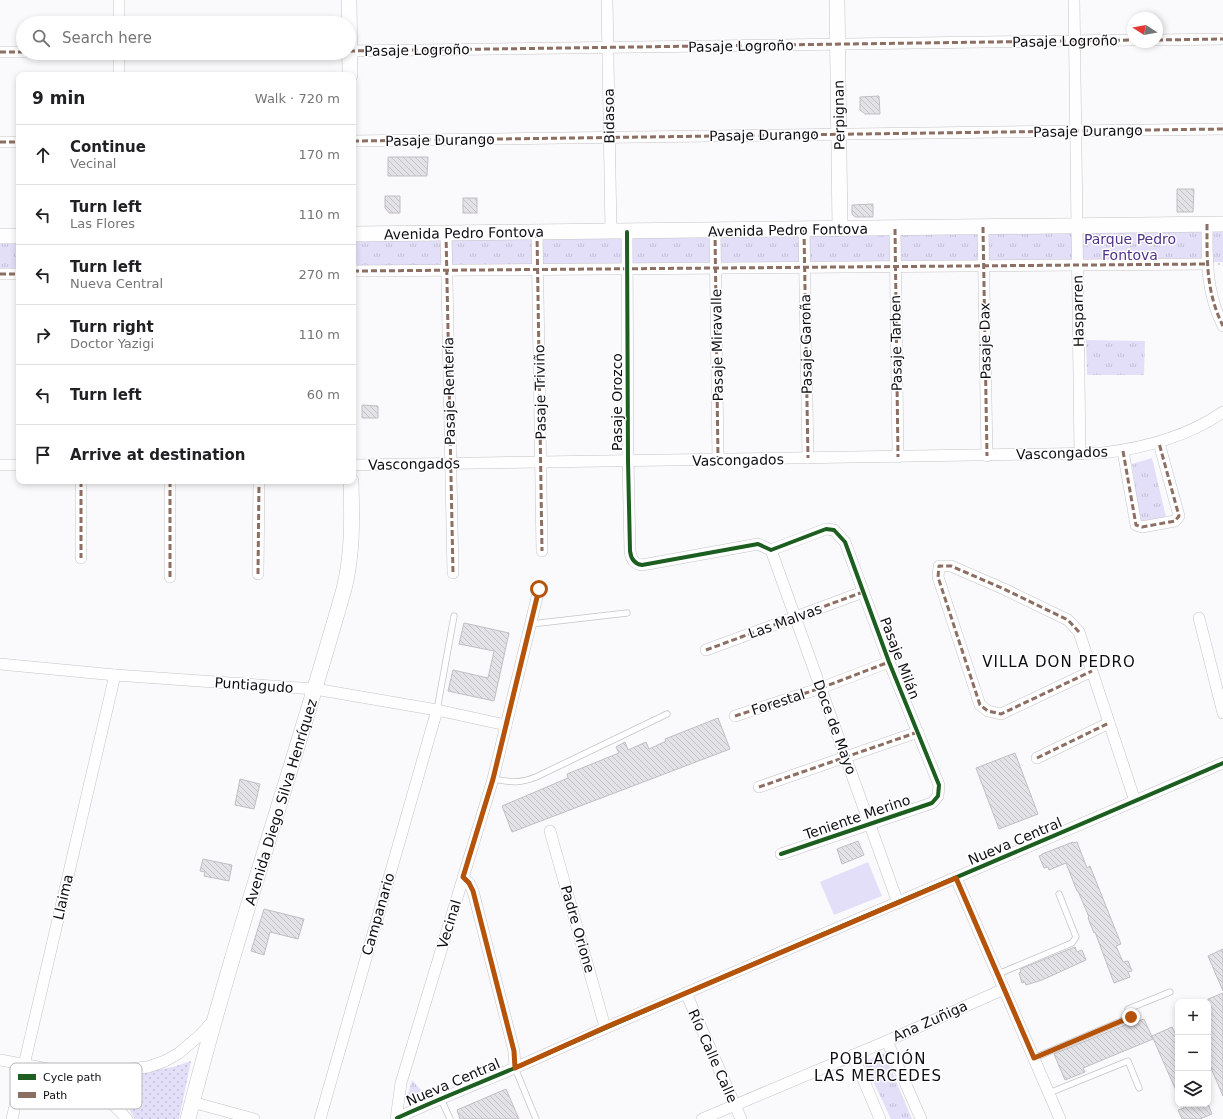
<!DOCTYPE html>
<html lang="en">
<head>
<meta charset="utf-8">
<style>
  body { margin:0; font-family:"DejaVu Sans",sans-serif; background:#f6f6f6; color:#202124 }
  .controls { position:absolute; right:12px; bottom:12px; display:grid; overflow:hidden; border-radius:8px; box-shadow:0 2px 6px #0003 }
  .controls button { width:36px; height:36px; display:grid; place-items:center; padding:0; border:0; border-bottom:1px solid #e0e0e0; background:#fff; color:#202124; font:20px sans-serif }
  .compass { position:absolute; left:1127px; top:12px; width:36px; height:36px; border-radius:50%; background:#fff; box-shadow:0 2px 6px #0003; rotate:281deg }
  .stop { position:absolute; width:12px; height:12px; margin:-9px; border:3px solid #b45309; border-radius:50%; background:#fff }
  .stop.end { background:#b45309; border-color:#fff; box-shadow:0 1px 4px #0008 }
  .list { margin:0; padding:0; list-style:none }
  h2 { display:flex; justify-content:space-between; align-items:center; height:52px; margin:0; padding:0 16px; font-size:17px }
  h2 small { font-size:13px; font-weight:400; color:#757577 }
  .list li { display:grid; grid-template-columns:26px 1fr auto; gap:12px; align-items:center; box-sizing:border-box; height:60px; padding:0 16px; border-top:1px solid #e0e0e0 }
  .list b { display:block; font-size:15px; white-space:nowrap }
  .list p { margin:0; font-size:13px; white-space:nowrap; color:#757577 }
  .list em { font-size:13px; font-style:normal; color:#757577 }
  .icon { flex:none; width:22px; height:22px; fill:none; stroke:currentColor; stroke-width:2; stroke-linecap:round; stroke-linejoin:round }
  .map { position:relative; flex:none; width:1223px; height:1119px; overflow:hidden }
  .search { position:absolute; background:#fff; box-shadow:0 2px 6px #0003; left:16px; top:16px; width:340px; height:44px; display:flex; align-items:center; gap:10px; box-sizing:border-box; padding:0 14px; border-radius:22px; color:#757577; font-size:15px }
  .panel { position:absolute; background:#fff; box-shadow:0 2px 6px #0003; left:16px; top:72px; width:340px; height:412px; border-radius:8px }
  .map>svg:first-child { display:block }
  .grass { fill:url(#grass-dots) }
  .park { fill:url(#park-tufts) }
  .pitch { fill:#e4dff8 }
  .building { fill:url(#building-back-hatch); stroke:#c1bfc5 }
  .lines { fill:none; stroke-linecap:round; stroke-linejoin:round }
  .service-casing { stroke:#c5c4c9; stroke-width:7 }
  .minor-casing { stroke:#c5c4c9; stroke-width:12 }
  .secondary-casing { stroke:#c5c4c9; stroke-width:16 }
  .path { stroke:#d2d2d2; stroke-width:2; stroke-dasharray:2 3; stroke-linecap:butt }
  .service { stroke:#fefeff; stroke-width:5.5 }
  .minor { stroke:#fefeff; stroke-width:11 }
  .secondary { stroke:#fefeff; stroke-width:15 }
  .quiet { stroke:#8d6e63; stroke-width:3; stroke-dasharray:6 3; stroke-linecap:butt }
  .cycleway-casing { stroke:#fff; stroke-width:6 }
  .cycleway { stroke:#1b5e20; stroke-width:4 }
  .route { stroke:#b45309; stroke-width:5 }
  .labels { text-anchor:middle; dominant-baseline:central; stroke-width:3; stroke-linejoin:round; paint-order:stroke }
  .street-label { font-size:14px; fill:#0f0d14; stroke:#fff }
  .park-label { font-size:14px; fill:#4f3188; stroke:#fff }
  .neighbourhood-label { font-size:15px; letter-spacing:1px; fill:#0f0d14; stroke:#fff }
  .key { fill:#fff; stroke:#b7b6b8; stroke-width:1 }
  .key-label { font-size:11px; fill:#0f0d14 }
</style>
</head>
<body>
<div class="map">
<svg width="1223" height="1119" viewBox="0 0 1223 1119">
  <defs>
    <pattern id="grass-dots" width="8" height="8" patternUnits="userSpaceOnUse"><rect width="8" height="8" fill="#e4dff8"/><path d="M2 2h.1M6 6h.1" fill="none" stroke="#c2bed4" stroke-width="1.8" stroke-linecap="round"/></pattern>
    <pattern id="park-tufts" width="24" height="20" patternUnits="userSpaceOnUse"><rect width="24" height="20" fill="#e4dff8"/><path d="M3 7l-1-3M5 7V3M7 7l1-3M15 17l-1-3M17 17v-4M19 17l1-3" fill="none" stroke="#c2bed4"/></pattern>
    <pattern id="building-back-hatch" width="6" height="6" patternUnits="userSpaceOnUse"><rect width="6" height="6" fill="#e3e2e7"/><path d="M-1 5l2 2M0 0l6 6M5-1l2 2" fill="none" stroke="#c2c1c5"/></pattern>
  </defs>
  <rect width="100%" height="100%" fill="#faf9fc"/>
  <path class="grass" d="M191 1061 179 1119H135L127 1105 93 1081 173 1067Z"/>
  <g class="park">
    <path d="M1223 231V262L353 269V239Z"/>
    <path d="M0 242H19V271L0 272Z"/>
    <path d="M1086 340 1145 341 1144 375H1087Z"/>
    <path d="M1152 458 1166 517 1140 523 1132 464Z"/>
    <path d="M884 1053 912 1119H891L864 1062Z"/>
    <path d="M412 1080 422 1091 407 1098Z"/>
  </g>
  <path class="pitch" d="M868 862 882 896 834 915 820 882Z"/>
  <g class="building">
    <path d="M879 96 880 114H865L860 110V97Z"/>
    <path d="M388 157H428L427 176H388Z"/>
    <path d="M1177 189H1194L1193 212H1177Z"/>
    <path d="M385 196H400V213H389L385 208Z"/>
    <rect x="463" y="198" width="14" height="15"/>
    <path d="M873 204V217H855L852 214V205Z"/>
    <path d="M362 405 378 406V418H362Z"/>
    <path d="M464 623 509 633 494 701 448 691 453 670 488 678 494 651 459 644Z"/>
    <path d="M718 718 730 749 512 832 502 806 568 778 567 774 619 753 616 747 625 742 628 750 646 742 649 749 666 741 665 739Z"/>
    <path d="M1015 753 1038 814 999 829 976 768Z"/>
    <path d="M240 779 260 784 254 809 235 805Z"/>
    <path d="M858 841 864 855 842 864 837 849Z"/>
    <path d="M1073 842V843L1077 842 1087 868 1090 866 1121 944 1116 946 1123 962 1128 961 1132 971 1128 972 1130 977 1114 983 1095 932 1094 933 1088 918 1089 917 1078 891H1077L1066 863 1049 870 1048 867 1044 868 1039 856 1042 855V854Z"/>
    <path d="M203 859 232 865 229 881 204 876 205 872 200 871Z"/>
    <path d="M264 909 304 919 298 939 270 932 264 955 251 951Z"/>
    <path d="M1075 947 1077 952 1082 950 1086 960 1042 980 1026 985 1025 982 1022 983 1019 973 1021 971 1020 969Z"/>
    <path d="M1223 949V991L1208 956Z"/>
    <path d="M1223 993V1096L1208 1061V999Z"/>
    <path d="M1144 1019 1153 1039 1083 1068 1085 1072 1065 1080 1054 1054 1137 1020 1138 1021Z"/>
    <path d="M1172 1027 1175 1033 1178 1032V1095L1152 1036Z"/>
    <path d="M506 1089 519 1119H460L457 1110Z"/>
    <path d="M1182 1104H1208L1212 1114 1200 1119H1182L1178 1110 1184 1108Z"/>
  </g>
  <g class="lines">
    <defs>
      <g id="service">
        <path d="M531 624 627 613"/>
        <path d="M437 710 454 616"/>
        <path d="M493 779C511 782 518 784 536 777L667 714"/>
        <path d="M998 974 1072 943 1076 937 1059 894"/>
        <path d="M1034 1058 1131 1017 1128 1009 1170 992"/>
        <path d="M515 1068 536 1119"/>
        <path d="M1049 1093 1128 1061 1139 1088"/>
        <path d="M441 1099 450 1119"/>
      </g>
      <g id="minor">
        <path d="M607 0 611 232"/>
        <path d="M1074 0 1080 454"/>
        <path d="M119 23V0"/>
        <path d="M1157 40 1223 39"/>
        <path d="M349 51 1133 40"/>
        <path d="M0 52H23"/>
        <path d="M119 75V53"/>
        <path d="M353 141 1223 129"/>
        <path d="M0 142H19"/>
        <path d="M1207 224C1207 261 1206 292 1223 326"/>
        <path d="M983 227 987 456"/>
        <path d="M895 229 898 457"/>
        <path d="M804 230 808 458"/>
        <path d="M715 231 718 460"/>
        <path d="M537 232 542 551"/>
        <path d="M627 232 628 461 630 551C631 559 634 564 642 565L758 544 771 550 826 529 834 530 845 542 889 662 939 785 938 796 932 803 781 854"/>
        <path d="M446 233 453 573"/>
        <path d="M353 271 1207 264"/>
        <path d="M0 274H19"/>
        <path d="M1123 451 1136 525 1142 527 1175 521 1179 516 1159 443"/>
        <path d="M0 465H19"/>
        <path d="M353 465 1102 453C1145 448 1187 437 1223 412"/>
        <path d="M81 481V558"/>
        <path d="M170 481V577"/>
        <path d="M771 550 898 903"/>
        <path d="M258 574 259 481"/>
        <path d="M1199 618 1223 713"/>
        <path d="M706 650 863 592"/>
        <path d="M0 664 115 675 315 689 437 710 506 725"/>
        <path d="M1092 671 1001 714 988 711 980 705 938 577 939 566H951L1004 589 1068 620 1079 632 1135 801"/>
        <path d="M735 716 821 688 889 662"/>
        <path d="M1037 758 1109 723"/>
        <path d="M759 787 918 732"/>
        <path d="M550 831 605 1027"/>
        <path d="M463 877 469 883 473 891 514 1051 515 1068"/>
        <path d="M956 878 1060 1119"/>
        <path d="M686 993 741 1119"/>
        <path d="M887 1041 921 1119"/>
        <path d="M853 1055 880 1119"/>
        <path d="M0 1060 59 1071H108L148 1067 165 1061 179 1053 199 1036 213 1021"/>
        <path d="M63 1073C88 1084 109 1098 127 1119"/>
        <path d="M192 1102 254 1119"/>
        <path d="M397 1118C436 1100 477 1084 517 1067 751 963 988 865 1223 763"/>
        <path d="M12 1119 24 1065 115 675"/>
        <path d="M320 1119 437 710"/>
        <path d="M396 1119 401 1083 493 779 539 589"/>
        <path d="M702 1119 887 1041 1004 989"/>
      </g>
      <g id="secondary">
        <path d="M349 0 350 75"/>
        <path d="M837 0 840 229"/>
        <path d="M353 234 1223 224"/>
        <path d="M0 236H19"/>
        <path d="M188 1119C233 941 294 766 344 589 353 553 352 518 351 481"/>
      </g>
    </defs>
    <use href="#service" class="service-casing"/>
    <use href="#minor" class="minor-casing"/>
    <use href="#secondary" class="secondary-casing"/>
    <path class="path" d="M1218 264H1223"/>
    <use href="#service" class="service"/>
    <use href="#minor" class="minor"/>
    <use href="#secondary" class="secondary"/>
    <g class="quiet">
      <path d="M1157 40 1223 39"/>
      <path d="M349 51 1133 40"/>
      <path d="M0 52H23"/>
      <path d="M353 141 1223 129"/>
      <path d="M0 142H19"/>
      <path d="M1207 224C1207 261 1206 292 1223 326"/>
      <path d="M983 227 987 456"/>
      <path d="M895 229 898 457"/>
      <path d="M804 230 808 458"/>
      <path d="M715 231 718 460"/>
      <path d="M537 232 542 551"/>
      <path d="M446 233 453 573"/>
      <path d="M353 271 1207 264"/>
      <path d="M0 274H19"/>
      <path d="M1123 451 1136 525 1142 527 1175 521 1179 516 1159 443"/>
      <path d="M81 481V558"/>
      <path d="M170 481V577"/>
      <path d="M258 574 259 481"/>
      <path d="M1079 632 1068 620 1004 589 951 566H939L938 577 980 705 988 711 1001 714 1092 671"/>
      <path d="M706 650 863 592"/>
      <path d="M735 716 821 688 889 662"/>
      <path d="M1037 758 1109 723"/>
      <path d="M759 787 918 732"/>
      <path d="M463 877 469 883 473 891 514 1051 515 1068"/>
    </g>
    <defs>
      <g id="cycleway">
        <path d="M627 232 628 461 630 551C631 559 634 564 642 565L758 544 771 550 826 529 834 530 845 542 889 662 939 785 938 796 932 803 781 854"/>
        <path d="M397 1118C436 1100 477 1084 517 1067 751 963 988 865 1223 763"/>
      </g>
    </defs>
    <use href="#cycleway" class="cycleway-casing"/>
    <use href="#cycleway" class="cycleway"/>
  </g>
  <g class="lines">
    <path class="route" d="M539 589 493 779 463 877 469 883 473 891 514 1051 515 1068 606 1027 956 878 1034 1058 1131 1017"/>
  </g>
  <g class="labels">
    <g class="street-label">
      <text transform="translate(1065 41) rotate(-1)">Pasaje Logroño</text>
      <text transform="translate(741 46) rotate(-1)">Pasaje Logroño</text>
      <text transform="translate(417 50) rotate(-1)">Pasaje Logroño</text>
      <text transform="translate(839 115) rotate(-91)">Perpignan</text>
      <text transform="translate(609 116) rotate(-91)">Bidasoa</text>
      <text transform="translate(1088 131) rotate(-1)">Pasaje Durango</text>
      <text transform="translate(764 135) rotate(-1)">Pasaje Durango</text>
      <text transform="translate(440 140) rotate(-1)">Pasaje Durango</text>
      <text transform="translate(788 230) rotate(-1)">Avenida Pedro Fontova</text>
      <text transform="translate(464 233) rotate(-1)">Avenida Pedro Fontova</text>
      <text transform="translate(1078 311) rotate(-91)">Hasparren</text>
      <text transform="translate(985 341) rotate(-91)">Pasaje Dax</text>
      <text transform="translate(896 343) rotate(-91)">Pasaje Tarben</text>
      <text transform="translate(806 344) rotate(-91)">Pasaje Garoña</text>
      <text transform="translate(717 345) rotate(-91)">Pasaje Miravalle</text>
      <text transform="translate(449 391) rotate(-91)">Pasaje Rentería</text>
      <text transform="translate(540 392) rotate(-91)">Pasaje Triviño</text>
      <text transform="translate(617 402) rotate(-90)">Pasaje Orozco</text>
      <text transform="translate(1062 453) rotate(-2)">Vascongados</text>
      <text transform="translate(738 460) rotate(-1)">Vascongados</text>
      <text transform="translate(414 464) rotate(-1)">Vascongados</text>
      <text transform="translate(785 621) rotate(-20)">Las Malvas</text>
      <text transform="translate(900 658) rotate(69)">Pasaje Milán</text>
      <text transform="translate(254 685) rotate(4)">Puntiagudo</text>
      <text transform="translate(778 702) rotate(-18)">Forestal</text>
      <text transform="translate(835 727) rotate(70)">Doce de Mayo</text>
      <text transform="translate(281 802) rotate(-73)">Avenida Diego Silva Henríquez</text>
      <text transform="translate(857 817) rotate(-19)">Teniente Merino</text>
      <text transform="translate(1015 841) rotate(-23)">Nueva Central</text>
      <text transform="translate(63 897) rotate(-77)">Llaima</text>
      <text transform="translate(378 914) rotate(-74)">Campanario</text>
      <text transform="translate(449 924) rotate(-73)">Vecinal</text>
      <text transform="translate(578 929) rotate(74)">Padre Orione</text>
      <text transform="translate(930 1021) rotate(-24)">Ana Zuñiga</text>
      <text transform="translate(713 1056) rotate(66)">Río Calle Calle</text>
      <text transform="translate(453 1082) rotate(-23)">Nueva Central</text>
    </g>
    <g class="park-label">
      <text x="1130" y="239">Parque Pedro<tspan x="1130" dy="16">Fontova</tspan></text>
    </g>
    <g class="neighbourhood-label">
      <text x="1059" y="662">VILLA DON PEDRO</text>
      <text x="878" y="1059">POBLACIÓN<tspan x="878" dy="17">LAS MERCEDES</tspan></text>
    </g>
  </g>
  <rect x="10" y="1063" width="132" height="46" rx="6" class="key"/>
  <rect x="18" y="1074" width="18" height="6" fill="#1b5e20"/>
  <rect x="18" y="1092" width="18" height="6" fill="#8d6e63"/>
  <g class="key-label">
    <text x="43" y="1081">Cycle path</text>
    <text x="43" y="1099">Path</text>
  </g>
</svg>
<div class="controls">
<button>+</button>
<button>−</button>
<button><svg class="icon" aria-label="layers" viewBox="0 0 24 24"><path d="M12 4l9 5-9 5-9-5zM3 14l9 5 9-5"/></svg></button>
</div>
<svg class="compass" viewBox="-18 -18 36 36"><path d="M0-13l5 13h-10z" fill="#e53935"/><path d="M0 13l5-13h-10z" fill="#757577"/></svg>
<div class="stop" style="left:539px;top:589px"></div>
<div class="stop end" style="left:1131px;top:1017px"></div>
<div class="search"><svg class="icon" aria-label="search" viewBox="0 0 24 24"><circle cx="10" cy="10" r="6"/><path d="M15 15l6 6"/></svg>Search here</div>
<section class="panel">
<h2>9 min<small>Walk · 720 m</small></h2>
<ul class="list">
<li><svg class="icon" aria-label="ahead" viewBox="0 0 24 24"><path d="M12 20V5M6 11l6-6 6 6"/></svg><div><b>Continue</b><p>Vecinal</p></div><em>170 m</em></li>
<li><svg class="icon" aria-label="left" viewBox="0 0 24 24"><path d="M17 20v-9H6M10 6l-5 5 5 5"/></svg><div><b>Turn left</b><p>Las Flores</p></div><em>110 m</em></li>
<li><svg class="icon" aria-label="left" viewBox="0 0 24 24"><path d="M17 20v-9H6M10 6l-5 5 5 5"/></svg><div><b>Turn left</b><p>Nueva Central</p></div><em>270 m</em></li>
<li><svg class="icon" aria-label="right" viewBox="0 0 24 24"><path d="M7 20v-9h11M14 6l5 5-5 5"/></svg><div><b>Turn right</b><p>Doctor Yazigi</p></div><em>110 m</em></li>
<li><svg class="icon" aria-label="left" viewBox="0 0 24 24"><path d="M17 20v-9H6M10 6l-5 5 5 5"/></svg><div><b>Turn left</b></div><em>60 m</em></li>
<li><svg class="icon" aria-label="arrive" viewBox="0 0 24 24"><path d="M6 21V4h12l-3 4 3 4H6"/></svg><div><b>Arrive at destination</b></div></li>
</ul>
</section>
</div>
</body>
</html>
